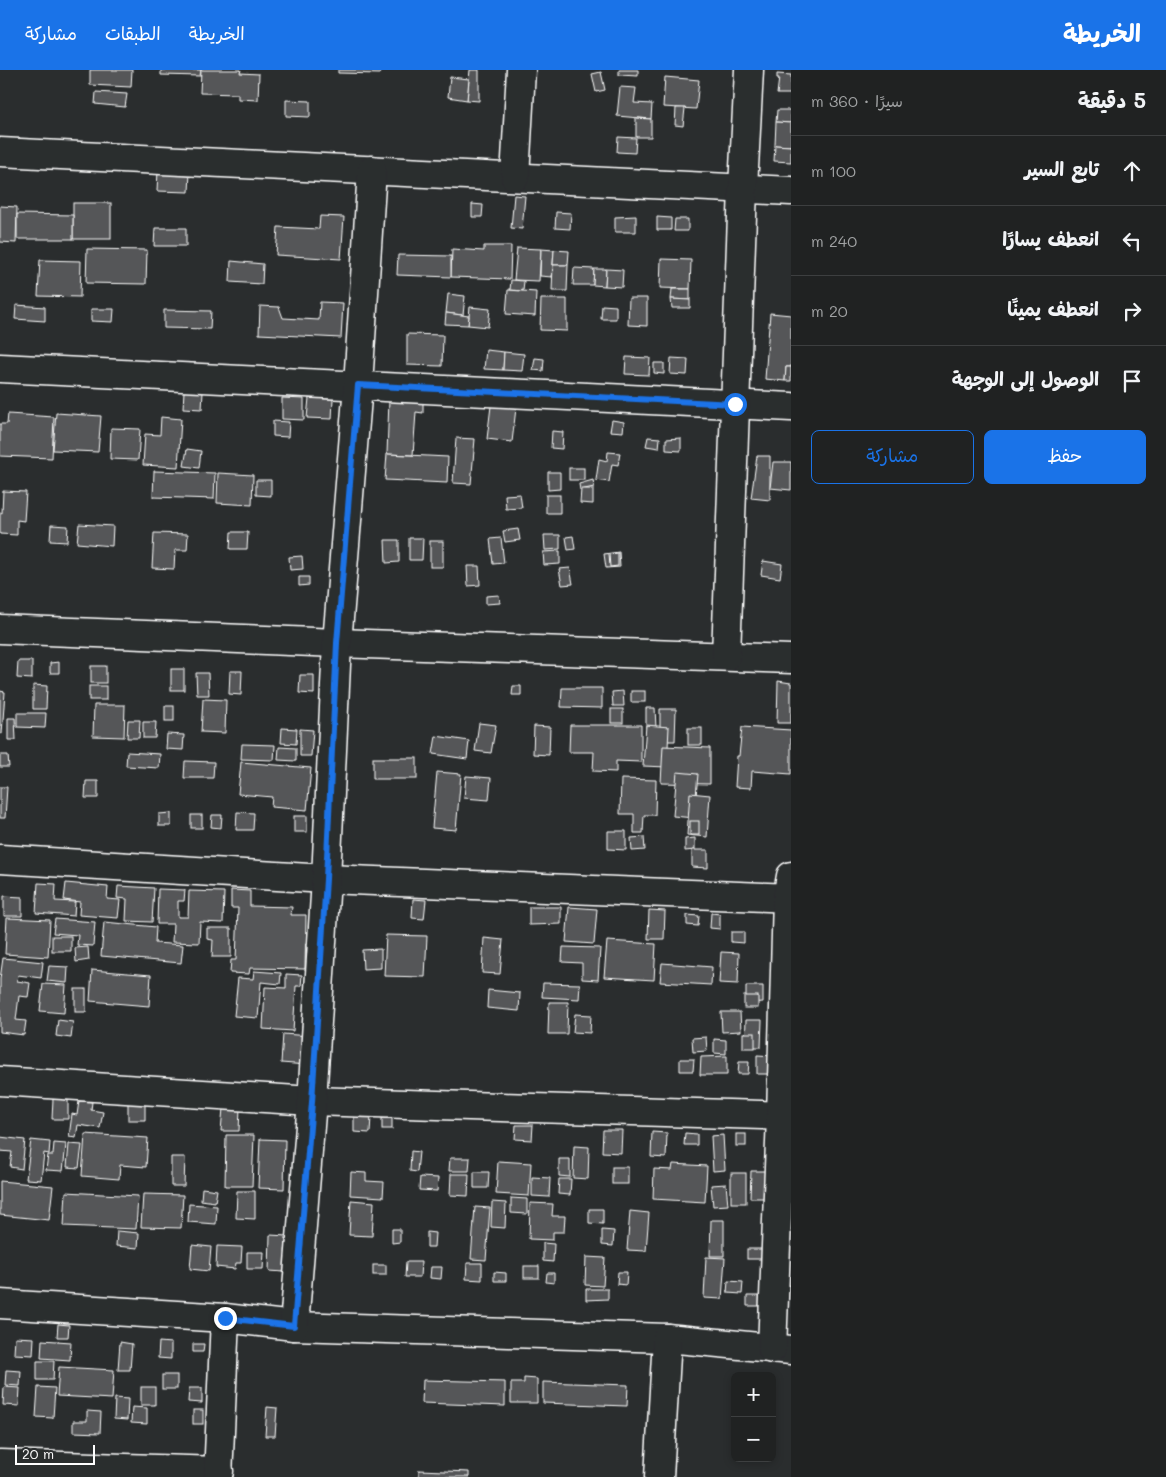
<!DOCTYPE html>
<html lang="ar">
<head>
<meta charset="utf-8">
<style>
  body { margin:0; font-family:Mali,"Playpen Sans Arabic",sans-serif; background:#2d2f2f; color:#f1f3f6; direction:rtl }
  .controls { position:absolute; right:15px; bottom:15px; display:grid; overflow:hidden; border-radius:8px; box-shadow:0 2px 8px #0003 }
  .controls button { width:45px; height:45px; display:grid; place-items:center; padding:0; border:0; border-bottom:1px solid #3d3f40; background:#202222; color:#f1f3f6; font:25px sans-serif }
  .scale { position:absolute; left:15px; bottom:12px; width:80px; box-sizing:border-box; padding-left:5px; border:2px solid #fff; border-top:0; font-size:14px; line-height:18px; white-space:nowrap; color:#fff; -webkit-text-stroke:4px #2a2d2e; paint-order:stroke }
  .stop { position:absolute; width:15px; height:15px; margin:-11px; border:4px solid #1a73e8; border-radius:50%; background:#fff }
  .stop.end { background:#1a73e8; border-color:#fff; box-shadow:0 1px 5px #0008 }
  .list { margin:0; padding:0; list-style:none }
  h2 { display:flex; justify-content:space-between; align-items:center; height:65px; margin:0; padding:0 20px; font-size:21px }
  h2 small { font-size:16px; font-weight:400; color:#a2a4a5 }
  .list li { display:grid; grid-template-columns:32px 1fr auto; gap:15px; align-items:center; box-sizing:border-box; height:70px; padding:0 20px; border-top:1px solid #3d3f40 }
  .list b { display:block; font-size:19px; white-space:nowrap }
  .list em { font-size:16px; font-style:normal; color:#a2a4a5 }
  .actions { display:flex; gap:10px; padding:15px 20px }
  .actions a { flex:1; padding:11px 0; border:1px solid #1a73e8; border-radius:8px; text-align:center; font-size:18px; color:#1a73e8 }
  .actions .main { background:#1a73e8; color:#fff }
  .icon { flex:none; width:28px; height:28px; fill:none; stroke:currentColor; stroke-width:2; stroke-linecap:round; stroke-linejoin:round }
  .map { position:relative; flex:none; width:791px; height:1407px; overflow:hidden; direction:ltr }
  header { display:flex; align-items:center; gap:30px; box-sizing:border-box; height:70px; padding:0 25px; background:#1a73e8; color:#fff }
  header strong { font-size:24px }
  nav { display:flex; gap:28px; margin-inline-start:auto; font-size:18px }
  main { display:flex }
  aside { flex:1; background:#202222 }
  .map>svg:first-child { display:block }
  .building { fill:#555758; stroke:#fff }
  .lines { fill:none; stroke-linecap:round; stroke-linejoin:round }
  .minor-casing { stroke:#fff; stroke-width:31 }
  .minor { stroke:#2a2d2e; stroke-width:28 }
  .route { stroke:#1a73e8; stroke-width:6 }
</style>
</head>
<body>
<header>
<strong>الخريطة</strong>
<nav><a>الخريطة</a><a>الطبقات</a><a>مشاركة</a></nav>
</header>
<main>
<aside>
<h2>5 دقيقة<small>سيرًا · 360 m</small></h2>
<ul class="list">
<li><svg class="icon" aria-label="ahead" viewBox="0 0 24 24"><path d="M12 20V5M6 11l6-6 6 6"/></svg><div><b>تابع السير</b></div><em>100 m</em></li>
<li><svg class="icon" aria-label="left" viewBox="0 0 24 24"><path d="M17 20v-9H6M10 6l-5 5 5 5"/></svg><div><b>انعطف يسارًا</b></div><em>240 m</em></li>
<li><svg class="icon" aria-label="right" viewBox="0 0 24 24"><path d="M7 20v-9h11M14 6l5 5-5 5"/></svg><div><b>انعطف يمينًا</b></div><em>20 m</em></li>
<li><svg class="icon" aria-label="arrive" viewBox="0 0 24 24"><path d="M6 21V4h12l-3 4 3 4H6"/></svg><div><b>الوصول إلى الوجهة</b></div></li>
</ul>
<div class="actions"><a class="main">حفظ</a><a>مشاركة</a></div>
</aside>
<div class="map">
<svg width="791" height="1407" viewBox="0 0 791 1407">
  <rect width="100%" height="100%" fill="#2a2d2e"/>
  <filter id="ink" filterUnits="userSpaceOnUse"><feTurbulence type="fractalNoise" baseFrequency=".02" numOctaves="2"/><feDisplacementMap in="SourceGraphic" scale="10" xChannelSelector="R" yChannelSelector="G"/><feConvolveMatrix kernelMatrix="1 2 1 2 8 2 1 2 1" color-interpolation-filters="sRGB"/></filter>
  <g filter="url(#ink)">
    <g class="building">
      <path d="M90 0H132L131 17 90 15Z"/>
      <path d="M161 0H201L200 6 161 5Z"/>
      <path d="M201 0H241L240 3 259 4 258 30 238 29V24L200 23Z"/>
      <path d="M338 0H380V4L338 3Z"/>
      <path d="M470 0H479V31L467 30Z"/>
      <path d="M619 0H638V6L619 5Z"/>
      <path d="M601 2 605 20 596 22 592 4Z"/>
      <path d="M777 4 791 5V24H777L779 8H777Z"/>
      <path d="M450 7 469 9 467 30 448 27Z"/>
      <path d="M665 7 699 10 696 39 663 37Z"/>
      <path d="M620 17 636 18 634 33 652 34 651 49 617 46Z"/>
      <path d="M96 22 127 24 125 37 95 34Z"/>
      <path d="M286 30 310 31V47L286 46Z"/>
      <path d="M676 38H685L683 56 675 55Z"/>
      <path d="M777 40H791V53L776 52Z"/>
      <path d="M636 48 651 49V67H636Z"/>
      <path d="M776 52 791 53V76L775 75Z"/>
      <path d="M618 67 636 68 635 83 617 82Z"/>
      <path d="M775 75 791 76V92L774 91Z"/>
      <path d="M158 100 190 102 189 122 157 121Z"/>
      <path d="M514 125 525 126 522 159 511 158Z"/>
      <rect x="73" y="133" width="38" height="36"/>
      <path d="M472 134 483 135 482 147H472Z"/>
      <path d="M0 136 17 137 16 173 0 172Z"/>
      <path d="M556 142 571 143 570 159 555 158Z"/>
      <path d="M17 144 73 145V169H17Z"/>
      <path d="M320 146 344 147 341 189 276 185 278 157 319 159Z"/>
      <path d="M636 146V162H615V147Z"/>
      <path d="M657 147 671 148V160H657Z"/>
      <path d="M675 149H688V161H674Z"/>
      <path d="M155 158H186V176H154Z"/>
      <path d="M484 176H511L510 209 451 207 452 179 484 181Z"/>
      <path d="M517 178 541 179 539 211 514 210Z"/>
      <path d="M87 179 147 180 146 214 86 213Z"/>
      <path d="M541 179 554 180 552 207 540 206Z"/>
      <path d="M554 180 569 181 568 195H553Z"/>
      <path d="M398 185 451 186V207L397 205Z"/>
      <path d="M661 189 691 190 690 219 660 218Z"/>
      <path d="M40 190 81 191 80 227 38 226Z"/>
      <path d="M231 191 263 194 262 214 230 212Z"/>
      <path d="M553 195H568L567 221H552Z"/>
      <path d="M574 198 594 199 593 215H573Z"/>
      <path d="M594 199H606L605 216 593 215Z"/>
      <path d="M606 199 623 200 622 217 605 216Z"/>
      <path d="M511 210 524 211 523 221 510 220Z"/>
      <path d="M672 219H690V230L671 229Z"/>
      <path d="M508 220 536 222 535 246 506 244Z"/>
      <path d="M448 224 465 226 463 245 446 243Z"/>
      <path d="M629 228H647V256L628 255Z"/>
      <path d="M541 229H567V261L540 260Z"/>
      <path d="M671 229 690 230V238H672Z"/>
      <path d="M320 232 343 233 341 268 259 264 260 236 279 237 283 248 319 250Z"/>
      <path d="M16 235 45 237V251L15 249Z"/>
      <path d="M602 235 616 236V249H601Z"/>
      <path d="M470 237 490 239 488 257 468 255Z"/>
      <path d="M91 239H114L113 252 91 251Z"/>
      <path d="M164 240 211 241 210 259 164 258Z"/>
      <path d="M446 243 469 246 468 255 445 254Z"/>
      <path d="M770 243 791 245V297H786L785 311 765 309Z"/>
      <path d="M407 264 443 265 442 296 407 295Z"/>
      <path d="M486 280 504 282 503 300 484 299Z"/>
      <path d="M504 282 524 284 522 301 503 300Z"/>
      <path d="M626 287 650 288 649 305 625 304Z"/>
      <path d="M535 288 544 289 543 301 533 300Z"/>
      <path d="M671 288 688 289 687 305 670 304Z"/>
      <path d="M654 293H664V304L654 303Z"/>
      <path d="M786 297H791V311H785Z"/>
      <path d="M184 321 203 322 202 339 183 338Z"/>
      <path d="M282 328 304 329V350L282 349Z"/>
      <path d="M309 328 333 329 332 349 307 348Z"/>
      <path d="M389 330 423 332V343L416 342 413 385 387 384Z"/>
      <path d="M491 336 516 338 512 372 487 369Z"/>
      <path d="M56 343 101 346 98 382 53 380Z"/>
      <path d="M8 344 54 347 52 388 0 386V354H7Z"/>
      <path d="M161 347 181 349 178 397 143 395 145 364 160 365Z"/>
      <path d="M612 350 624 352 623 362 610 361Z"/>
      <path d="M273 351 289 352 288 367 273 366Z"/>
      <path d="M111 358 140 359 138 390 110 389Z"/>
      <path d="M552 361 563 362 562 379 551 378Z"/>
      <path d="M648 367 660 368 659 378 646 376Z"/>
      <path d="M456 368 475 369 471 414 453 413Z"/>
      <path d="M681 368V381L666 380V369Z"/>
      <path d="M187 379 201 381 199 398 184 396Z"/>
      <path d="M608 382 620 383 618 395 612 394 609 412 596 410 599 389 607 391Z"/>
      <path d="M387 384 448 387 447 413 385 410Z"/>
      <path d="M757 386H770V430L751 428Z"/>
      <path d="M773 392H791V420L770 418Z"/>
      <rect x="569" y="398" width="15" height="12"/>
      <path d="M154 401 215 403 214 429 153 427Z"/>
      <path d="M548 402H560V419L548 420Z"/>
      <path d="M218 403 253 405 252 435 217 433Z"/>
      <path d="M256 410H271V426L256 425Z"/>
      <path d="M593 410 594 417 580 420 579 414Z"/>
      <path d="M581 419H593V434L580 433Z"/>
      <path d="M3 421 26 422 24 451 17 450V465L0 464V442L2 443Z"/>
      <path d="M520 424 522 438 506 439 505 425Z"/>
      <rect x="546" y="425" width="14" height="18"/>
      <path d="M79 454 113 456 112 476 77 473Z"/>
      <path d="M51 455 68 456 67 472 50 471Z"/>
      <path d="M518 459 520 470 505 472 503 461Z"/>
      <path d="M231 462H248L247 479H230Z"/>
      <path d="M154 463 188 464 187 480H175L174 499 152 498Z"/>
      <path d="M544 465H560V479L545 480Z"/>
      <path d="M573 466 575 479 568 480 566 467Z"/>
      <path d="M409 468H423L422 490H409Z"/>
      <path d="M501 468 504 493 493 494 490 469Z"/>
      <path d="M385 470H399V492L386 493Z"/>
      <rect x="430" y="471" width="13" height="26"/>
      <path d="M560 481V494L544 495 543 482Z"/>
      <path d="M619 482 620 497 606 498 604 484Z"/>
      <path d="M618 483V496L610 497 609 484Z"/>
      <path d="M302 486 303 499 290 500 289 487Z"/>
      <path d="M763 491 782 494 780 508 761 505Z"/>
      <path d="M467 496H479L480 515 468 516Z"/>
      <path d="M570 498 573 514 562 515 559 499Z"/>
      <path d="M299 507H309V515L299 516Z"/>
      <path d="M499 525 500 533 486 534V526Z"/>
      <path d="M18 591H32V609L17 608Z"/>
      <path d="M59 592V603H50V593Z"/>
      <rect x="91" y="596" width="15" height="17"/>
      <rect x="171" y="599" width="13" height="21"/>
      <path d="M230 601H242L241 625 229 624Z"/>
      <path d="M196 603H208L209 625H197Z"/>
      <path d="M300 605H314V624L299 623Z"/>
      <path d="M778 611 791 613V653H777Z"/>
      <path d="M33 615 47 616 46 639H33Z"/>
      <rect x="89" y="616" width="17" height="14"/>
      <path d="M513 616H521V625H512Z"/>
      <path d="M562 618H602V638L561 637Z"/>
      <path d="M0 621 5 622 2 664 0 663Z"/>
      <path d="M623 621 624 636H613L612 622Z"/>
      <rect x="631" y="621" width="14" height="11"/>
      <path d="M203 629 226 630 225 663 201 662Z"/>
      <path d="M94 635H125L124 667 93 666Z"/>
      <rect x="165" y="636" width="9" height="15"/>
      <path d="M646 638H655L656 658H646Z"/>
      <rect x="611" y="639" width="12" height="14"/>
      <path d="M660 639H676L675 671H660Z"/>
      <path d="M17 643H46L45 658 17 657Z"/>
      <path d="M8 648H15L16 670H8Z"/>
      <path d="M128 650H140L139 668H127Z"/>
      <path d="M143 652H156L155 668H143Z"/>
      <path d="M479 653 496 655 491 683 475 681Z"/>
      <path d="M570 655H641V692L616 691V702L593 701 594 682H569Z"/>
      <path d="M646 655 669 657 667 697 643 696Z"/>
      <path d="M534 656 550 657 549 685 533 684Z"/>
      <path d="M742 657 791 660V704L752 701 751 718 735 717 737 686H739Z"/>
      <path d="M282 658 297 659 296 674 281 673Z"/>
      <rect x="688" y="658" width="14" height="17"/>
      <path d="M300 659 313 660 311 686H300Z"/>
      <path d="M167 664 184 665 183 680 166 679Z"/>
      <path d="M436 666 469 671 467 689 433 684Z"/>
      <path d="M242 674 275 675 274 690 241 689Z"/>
      <path d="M663 676 710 678V714L661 713Z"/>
      <path d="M279 677 296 678V691L278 690Z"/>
      <path d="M127 682 160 684 159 698 126 696Z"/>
      <path d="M0 685H8L9 697H0Z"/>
      <rect x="373" y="688" width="44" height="21"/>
      <path d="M185 691 214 692 213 708H184Z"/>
      <path d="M241 692 311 698 307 740 271 737 272 727 238 724Z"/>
      <path d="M437 702 461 704 456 760 432 758Z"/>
      <path d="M677 702 698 704 694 748 673 746Z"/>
      <path d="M466 706 491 708 489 730 464 728Z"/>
      <path d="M621 709 656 710 655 745H644L643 763H634V744H620Z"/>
      <path d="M86 711H98V728H85Z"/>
      <path d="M0 717H7L5 748H0Z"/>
      <path d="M690 723 710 725 707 767 687 765Z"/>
      <path d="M237 742 254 743 253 760H236Z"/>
      <path d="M171 743V756H159V744Z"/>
      <rect x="191" y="745" width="11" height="13"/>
      <path d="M212 745H222L221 758 211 757Z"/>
      <rect x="294" y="746" width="13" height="16"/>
      <rect x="690" y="751" width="9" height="14"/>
      <path d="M608 761H626V780L608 779Z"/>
      <path d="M644 767 645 780 632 781 631 768Z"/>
      <path d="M695 768V780L685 781V769Z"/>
      <path d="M692 780H708V798L692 797Z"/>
      <path d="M38 813 56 814 55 831 75 832 74 846 36 843Z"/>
      <path d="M66 813 108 817 107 829 120 830 118 848 79 845 80 832 64 830Z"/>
      <path d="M118 816 154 818 152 852 126 851 127 829 117 828Z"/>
      <path d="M158 819 185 820 184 831H178V847H188L189 821 224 822 223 853 200 852 199 873 172 872 173 854H157Z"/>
      <path d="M231 820 250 821V836L292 837 291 845H306L305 899 250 898 249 904 230 903 231 890H236L238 838H231Z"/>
      <path d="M4 826 22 827V846H4Z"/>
      <path d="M413 829 426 830 424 849 412 848Z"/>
      <path d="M529 837H561V854L529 855Z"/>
      <path d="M569 837 597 839 594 874 566 872Z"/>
      <path d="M649 840 665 841 664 869H648Z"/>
      <path d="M711 843 720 844V859L710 858Z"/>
      <path d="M687 845 699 846 698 856 687 855Z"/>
      <path d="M7 848 50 850 48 887 5 884Z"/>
      <path d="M55 849 95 852 93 876 77 875 78 865 53 863Z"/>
      <path d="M104 852 156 857 155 873 183 875 181 893 101 886Z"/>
      <path d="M207 858H231V887H212L213 870 207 869Z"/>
      <path d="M731 862H744V873L731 872Z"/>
      <path d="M386 865 427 866 425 907 384 906Z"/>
      <rect x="52" y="866" width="19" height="15"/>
      <path d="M484 868 503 870 500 904 482 903Z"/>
      <path d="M607 871 656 874 654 910 604 907Z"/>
      <path d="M88 877 89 890 76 892 75 878Z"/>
      <path d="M563 877 600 878 598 910 582 909V893L562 892Z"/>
      <path d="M381 879V898L363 899 362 880Z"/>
      <path d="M721 882 739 883 738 914 719 913Z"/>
      <path d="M3 888 43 892 41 908 18 905 17 911 30 913 28 927 19 926 16 950 26 951 24 965 0 962V909Z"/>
      <path d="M662 893 712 897 711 915 660 912Z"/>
      <path d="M49 896 68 897 67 913 47 911Z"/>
      <path d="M92 900 151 905 149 936 90 931Z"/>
      <path d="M254 901 281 903 280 914 261 912 258 948 234 946 238 908 253 909Z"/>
      <path d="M286 904 302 905 301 916H296L293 961 263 959 265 917 286 918Z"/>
      <path d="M543 913 580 914 579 929 542 927Z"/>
      <path d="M43 914 66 915 64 943 40 941Z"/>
      <path d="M746 916H763V932L746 933Z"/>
      <rect x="75" y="919" width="11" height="23"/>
      <path d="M488 920 520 923 519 941 487 938Z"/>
      <rect x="744" y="926" width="14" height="12"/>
      <path d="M549 932H568L567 964H548Z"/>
      <path d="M721 942H740L741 961 722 962Z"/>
      <path d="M575 944 591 945 590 963 573 962Z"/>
      <path d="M58 950 73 952 71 968 56 966Z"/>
      <path d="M746 950H762L761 977H745Z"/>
      <rect x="743" y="963" width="12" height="15"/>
      <path d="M283 964 310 966 307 995 281 993Z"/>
      <path d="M706 967 707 981 693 982 692 968Z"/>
      <path d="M714 969 726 970V984L714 983Z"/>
      <path d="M757 985 774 986 773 1004H757Z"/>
      <path d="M727 986V1005H700L701 987Z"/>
      <path d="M680 989H694L693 1001H680Z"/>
      <path d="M739 992H749L748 1004H738Z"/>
      <path d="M53 1029 68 1030V1049H52Z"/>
      <path d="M79 1031 92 1032 91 1040 103 1042 100 1058 78 1055 76 1068 69 1067 72 1044 77 1045Z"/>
      <rect x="128" y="1032" width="17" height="18"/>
      <path d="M223 1038H240L239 1061H221Z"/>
      <path d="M354 1046H371L370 1063 354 1062Z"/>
      <rect x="382" y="1048" width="10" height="11"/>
      <path d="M516 1055H533L532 1070 515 1069Z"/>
      <path d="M603 1060H622L621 1083 602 1082Z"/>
      <path d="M652 1062 667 1063 666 1088 651 1087Z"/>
      <path d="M685 1063 697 1064V1075H684Z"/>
      <path d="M85 1064 148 1068 146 1097 120 1095 119 1109 82 1106Z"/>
      <rect x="736" y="1064" width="10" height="12"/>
      <path d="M226 1065H254L252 1116H225Z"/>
      <path d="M723 1065 725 1100 713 1101 711 1066Z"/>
      <path d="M0 1067 25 1070 22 1099 10 1097 12 1082 0 1081Z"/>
      <path d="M260 1069 285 1070 284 1119 258 1118Z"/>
      <path d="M31 1070 50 1072 49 1084 44 1083 41 1110 26 1109Z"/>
      <path d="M54 1073 66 1074 63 1101 46 1100 48 1085H53Z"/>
      <path d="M69 1074 82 1075 79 1098 67 1097Z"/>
      <path d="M574 1076 589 1077 588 1109 573 1108Z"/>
      <path d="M411 1081 419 1082 417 1102 410 1101Z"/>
      <path d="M171 1087H185L184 1116H171Z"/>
      <path d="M450 1088H470L469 1101H449Z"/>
      <path d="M559 1089H570V1107L559 1106Z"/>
      <path d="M498 1091 531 1093 529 1126 496 1124Z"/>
      <path d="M673 1094 707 1096 705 1132 653 1129 654 1099 672 1100Z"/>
      <rect x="612" y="1097" width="16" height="17"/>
      <path d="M751 1101H765V1128H750Z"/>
      <path d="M351 1102 366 1103V1111L384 1112 383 1127 350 1125Z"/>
      <path d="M474 1102H489L488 1118H474Z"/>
      <rect x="731" y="1103" width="15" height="30"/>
      <path d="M451 1104H469L468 1126 450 1125Z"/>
      <path d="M420 1107 438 1108 437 1121 419 1120Z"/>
      <path d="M532 1107 550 1108 549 1127 532 1126Z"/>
      <path d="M559 1109H571L570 1125 558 1124Z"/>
      <path d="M0 1111 53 1116 49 1150 0 1145Z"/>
      <path d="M726 1114 728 1135 713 1136 711 1115Z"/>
      <path d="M202 1118 217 1120 215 1132 201 1130Z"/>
      <path d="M237 1121H255V1149L236 1148Z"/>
      <path d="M66 1122 138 1126 136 1159 64 1156Z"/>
      <path d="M143 1124 183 1125 181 1158 141 1157Z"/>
      <path d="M511 1128 527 1129V1144L511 1143Z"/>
      <path d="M351 1130 374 1132 372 1166 349 1165Z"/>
      <path d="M492 1132 506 1133 505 1158 491 1157Z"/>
      <path d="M530 1133 553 1134 552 1146H565L564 1162H553V1170L529 1169Z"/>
      <path d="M189 1134 217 1136 216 1154 188 1152Z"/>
      <path d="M475 1137 490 1138 486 1190 471 1189Z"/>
      <path d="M589 1139H603V1154L589 1153Z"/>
      <path d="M630 1141 649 1143 646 1181 627 1180Z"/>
      <path d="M711 1150H724V1186H710Z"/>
      <path d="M392 1159H400V1172L392 1173Z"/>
      <path d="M602 1160 614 1161 613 1176 602 1175Z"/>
      <path d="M117 1161 139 1163 138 1178 116 1176Z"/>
      <path d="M427 1162 435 1163 434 1177H427Z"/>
      <path d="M270 1165 287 1166 285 1202 269 1201Z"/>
      <path d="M543 1173 554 1174 553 1192 543 1191Z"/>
      <path d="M192 1175 211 1177 209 1201 190 1199Z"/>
      <path d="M217 1176 242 1177 241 1193H236L235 1199 216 1197Z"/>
      <rect x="747" y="1179" width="19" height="10"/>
      <path d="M247 1182H264L263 1199H247Z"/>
      <path d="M586 1187 605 1188 603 1216 585 1215Z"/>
      <path d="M706 1187 725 1188 722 1229 704 1228Z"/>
      <path d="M406 1192H421L420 1207H405Z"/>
      <path d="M467 1193H482V1210L466 1209Z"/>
      <rect x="373" y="1195" width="13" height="10"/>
      <rect x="524" y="1196" width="15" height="12"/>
      <path d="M431 1197H442L441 1209 430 1208Z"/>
      <path d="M494 1202 506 1203V1211H494Z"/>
      <path d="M618 1202H627L626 1215 617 1214Z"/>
      <path d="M547 1203H554V1213L546 1212Z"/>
      <path d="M728 1211 743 1212 742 1224 727 1223Z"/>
      <path d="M586 1219H608V1229L586 1230Z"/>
      <path d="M747 1226H761L772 1236H747Z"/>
      <path d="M58 1254 69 1255 68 1267H57Z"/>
      <path d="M15 1267 34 1268 33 1285 14 1284Z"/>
      <path d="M42 1270 71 1272 70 1290 41 1288Z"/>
      <path d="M120 1272 132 1274 130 1300H118Z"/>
      <path d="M159 1272 171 1273V1289L158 1288Z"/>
      <path d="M193 1274H204L203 1282H193Z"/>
      <path d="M37 1291H54L53 1310H37Z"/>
      <path d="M59 1297 114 1300 112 1329 57 1326Z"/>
      <path d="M6 1300 21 1301 20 1316 5 1315Z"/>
      <rect x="162" y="1305" width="15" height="14"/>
      <path d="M524 1308 537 1309V1333H511V1313H524Z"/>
      <path d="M423 1310 505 1312V1336L422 1333Z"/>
      <path d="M543 1312 628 1315 627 1336 543 1333Z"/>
      <path d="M4 1317 20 1318 19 1336 3 1335Z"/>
      <path d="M38 1317 55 1318 53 1348 36 1347Z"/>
      <rect x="141" y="1317" width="14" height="18"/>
      <path d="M189 1318H202V1333L188 1332Z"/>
      <path d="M115 1328 128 1329 127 1350 114 1349Z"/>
      <path d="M132 1337 147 1338V1354L131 1353Z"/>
      <path d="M267 1337 277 1338 275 1366H265Z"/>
      <rect x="193" y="1340" width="10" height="14"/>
      <path d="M87 1341 101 1342 100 1363 73 1362V1351H87Z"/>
      <path d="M419 1400 469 1402V1407H419Z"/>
    </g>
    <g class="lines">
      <defs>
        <g id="minor">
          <path d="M0 82 791 121"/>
          <path d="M515 107 521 0"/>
          <path d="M0 298 791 337"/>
          <path d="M0 559 337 573 791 589"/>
          <path d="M726 586 743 118 749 0"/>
          <path d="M0 789 326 809 791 828"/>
          <path d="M0 1011 312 1031 791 1046"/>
          <path d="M0 1234 225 1248 294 1256 667 1268 791 1280"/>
          <path d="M294 1256 312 1031 326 809 337 573 358 315 372 100"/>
          <path d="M772 1279 781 1046 787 828 791 806"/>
          <path d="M0 1394 219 1401"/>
          <path d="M218 1407 225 1248"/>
          <path d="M659 1407 667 1268"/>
        </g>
      </defs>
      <use href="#minor" class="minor-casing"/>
      <use href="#minor" class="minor"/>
    </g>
  </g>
  <g class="lines" filter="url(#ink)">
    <path class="route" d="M225 1248 294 1256 312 1032 326 809 337 573 358 315 735 334"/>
  </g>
</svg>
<div class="controls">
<button>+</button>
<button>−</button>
</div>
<div class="scale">20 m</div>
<div class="stop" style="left:735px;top:334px"></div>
<div class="stop end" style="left:225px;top:1248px"></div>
</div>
</main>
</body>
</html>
